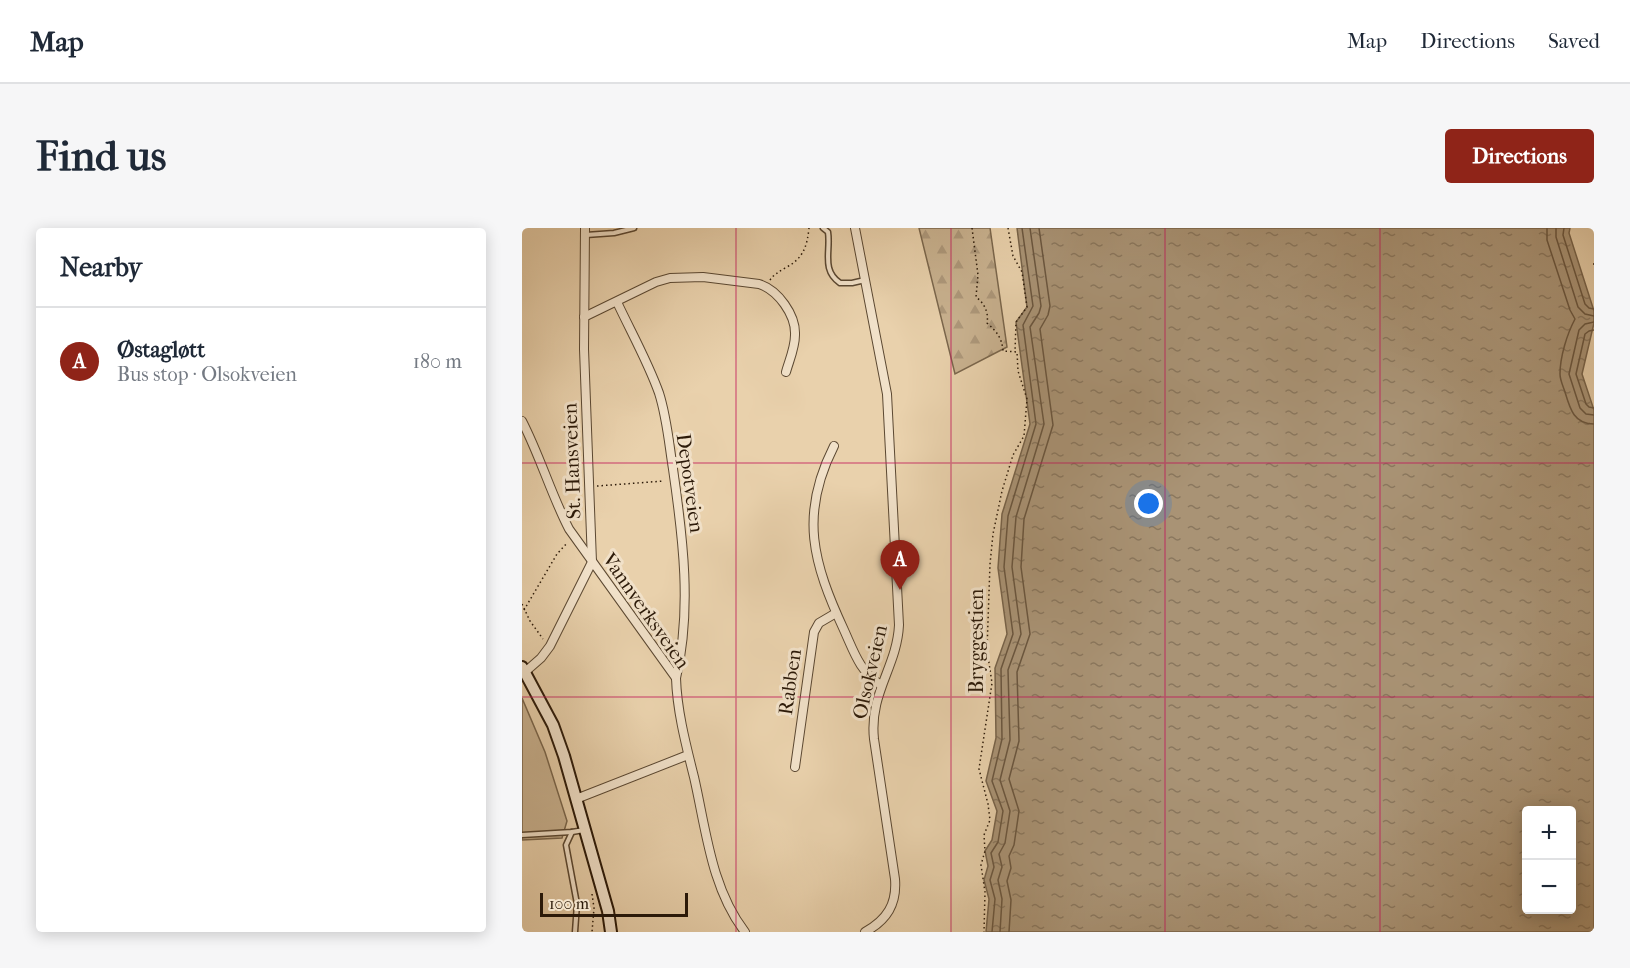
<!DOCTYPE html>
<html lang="en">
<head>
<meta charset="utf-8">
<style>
  body { margin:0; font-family:"IM FELL French Canon",serif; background:#f6f6f7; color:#1f2937 }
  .controls { position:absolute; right:18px; bottom:18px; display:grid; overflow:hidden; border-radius:6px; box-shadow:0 3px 15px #0003 }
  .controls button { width:54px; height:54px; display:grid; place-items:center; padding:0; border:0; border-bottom:2px solid #e0e1e3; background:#fff; color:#1f2937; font:30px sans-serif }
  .scale { position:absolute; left:18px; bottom:15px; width:148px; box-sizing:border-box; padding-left:6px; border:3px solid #2c1a09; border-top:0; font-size:16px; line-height:21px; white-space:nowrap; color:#2c1a09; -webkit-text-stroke:4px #f1e1c9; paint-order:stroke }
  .you { position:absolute; left:627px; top:276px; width:21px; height:21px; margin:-15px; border:4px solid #fff; border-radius:50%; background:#1a73e8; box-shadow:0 0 0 9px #1a73e833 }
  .badge { display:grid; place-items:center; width:39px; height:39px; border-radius:50%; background:#8f2418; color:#fff; font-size:20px; font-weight:700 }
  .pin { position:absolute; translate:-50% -50px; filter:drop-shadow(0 2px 3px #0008) }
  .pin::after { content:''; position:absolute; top:32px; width:21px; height:18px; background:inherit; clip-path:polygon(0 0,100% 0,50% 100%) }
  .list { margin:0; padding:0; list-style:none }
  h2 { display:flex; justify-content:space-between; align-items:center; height:78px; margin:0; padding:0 24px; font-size:26px }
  h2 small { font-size:20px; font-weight:400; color:#747a83 }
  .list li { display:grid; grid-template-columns:39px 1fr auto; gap:18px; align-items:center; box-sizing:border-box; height:108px; padding:0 24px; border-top:2px solid #e0e1e3 }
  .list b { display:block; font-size:22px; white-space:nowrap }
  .list p { margin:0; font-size:20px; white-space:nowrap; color:#747a83 }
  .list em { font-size:20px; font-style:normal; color:#747a83 }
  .map { position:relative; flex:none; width:1072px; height:704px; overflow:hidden; border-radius:6px }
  header { display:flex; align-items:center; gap:36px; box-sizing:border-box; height:84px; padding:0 30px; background:#fff; border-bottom:2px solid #e0e1e3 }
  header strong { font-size:28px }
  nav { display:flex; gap:33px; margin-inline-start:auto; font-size:21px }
  .intro { display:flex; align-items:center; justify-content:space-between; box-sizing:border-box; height:144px; padding:0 36px }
  h1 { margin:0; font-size:42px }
  .button { padding:15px 27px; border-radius:6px; background:#8f2418; color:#fff; font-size:21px; font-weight:700 }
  main { display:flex; gap:36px; padding:0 36px }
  aside { flex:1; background:#fff; border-radius:6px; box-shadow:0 3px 15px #0003 }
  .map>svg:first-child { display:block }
  .forest { fill:url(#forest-firs); stroke:#7a664c; stroke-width:1.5 }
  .green { fill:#c9b290; stroke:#7a664c; stroke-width:1.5 }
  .water { fill:url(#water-ripples); stroke:#77634a; stroke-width:1.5; fill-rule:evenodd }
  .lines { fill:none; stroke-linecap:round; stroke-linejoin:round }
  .shore { stroke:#6a563f; stroke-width:1.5 }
  .lane-casing { stroke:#5b4832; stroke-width:7 }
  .street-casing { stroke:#5b4832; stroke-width:10 }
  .secondary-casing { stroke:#2c1a09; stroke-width:14 }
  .path { stroke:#2c1a09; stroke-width:1.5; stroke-dasharray:1.5 3; stroke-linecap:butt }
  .lane { stroke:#f1e1c9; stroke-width:4 }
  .street { stroke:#f1e1c9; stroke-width:8 }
  .secondary { stroke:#f1e1c9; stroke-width:10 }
  .grid { fill:none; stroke:#c2185b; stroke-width:1.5; stroke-opacity:0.55 }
  .labels { text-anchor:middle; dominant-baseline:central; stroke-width:6; stroke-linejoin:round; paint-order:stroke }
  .street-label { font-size:20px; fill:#2c1a09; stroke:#f1e1c9 }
</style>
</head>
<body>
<header>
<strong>Map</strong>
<nav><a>Map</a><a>Directions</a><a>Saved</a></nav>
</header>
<div class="intro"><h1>Find us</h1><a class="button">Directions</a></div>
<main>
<aside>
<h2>Nearby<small></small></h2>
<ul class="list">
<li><span class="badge">A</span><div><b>Østagløtt</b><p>Bus stop · Olsokveien</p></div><em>180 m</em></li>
</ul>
</aside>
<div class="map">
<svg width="1072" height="704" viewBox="0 0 1072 704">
  <defs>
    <pattern id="forest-firs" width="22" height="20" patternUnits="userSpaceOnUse" patternTransform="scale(1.5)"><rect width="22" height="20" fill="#c9b290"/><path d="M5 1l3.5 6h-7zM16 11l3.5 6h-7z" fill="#ad987b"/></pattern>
    <pattern id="water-ripples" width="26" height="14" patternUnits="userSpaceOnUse" patternTransform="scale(1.5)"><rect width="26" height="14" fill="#a99375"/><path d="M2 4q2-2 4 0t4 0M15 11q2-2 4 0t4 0" fill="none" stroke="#8a775e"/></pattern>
  </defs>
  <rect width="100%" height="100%" fill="#e9d1ac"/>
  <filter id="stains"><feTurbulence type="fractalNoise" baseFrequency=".00333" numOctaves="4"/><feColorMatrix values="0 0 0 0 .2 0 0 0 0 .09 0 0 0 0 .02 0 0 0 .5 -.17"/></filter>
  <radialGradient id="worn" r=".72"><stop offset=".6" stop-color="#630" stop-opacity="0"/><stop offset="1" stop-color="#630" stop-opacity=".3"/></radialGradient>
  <path class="forest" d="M397 0H468L485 119 433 146Z"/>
  <path class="green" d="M0 470 23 524 45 593 40 610 0 612Z"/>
  <path class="water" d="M495 0H1048L1047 5 1072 83V95L1060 146 1072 182V704H464L467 671 462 652 466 638 463 623 470 612 475 583 464 553 474 510 473 440 485 406 476 340 480 286 508 196 494 94 505 79ZM1005 582H1050V682H1005Z"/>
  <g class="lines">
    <g class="shore">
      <path d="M1025 0V12L1048 82 1053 91C1045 106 1038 129 1038 146 1038 152 1041 158 1043 164 1048 181 1052 196 1072 196"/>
      <path d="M1034 0V9L1056 79 1063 86 1072 88"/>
      <path d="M1042 0 1041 7 1063 76 1067 80 1072 81"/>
      <path d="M1072 94 1063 96 1057 102 1047 146 1058 180 1064 186 1072 187"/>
      <path d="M1072 102 1067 103 1063 106 1054 146 1064 176 1067 179 1072 180"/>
      <path d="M470 704 473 671 468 652 472 639 469 625 476 614 481 583 470 553 480 511 479 441 491 406 482 339 486 288 514 196 501 97 511 78 500 0"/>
      <path d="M478 704 480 671 476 652 480 639 477 626 483 615 488 583 478 552 488 512 486 442 499 406 490 339 494 289 522 196 508 99 517 85 519 78 508 0"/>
      <path d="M487 704 489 672 485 653 489 640 487 628 492 617 497 583 487 551 497 513 495 444 508 406 499 339 502 291 531 197 518 101 526 87 528 78 517 0"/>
    </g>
    <defs>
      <g id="lane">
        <path d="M301 0 306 4C309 23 299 42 318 55H330L343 52"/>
        <path d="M64 7 92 5 112 0"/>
        <path d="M50 604 44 617 55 676 53 704"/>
        <path d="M0 607 50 604 62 602"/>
      </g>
      <g id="street">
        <path d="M333 0 365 166 377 397C375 439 347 465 352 511L373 651C375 676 365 692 343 704"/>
        <path d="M95 74C109 104 126 134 137 165 145 190 147 216 151 241 161 310 170 382 154 450"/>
        <path d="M62 89 134 54 148 50 181 49 237 56C256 62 274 87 273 107 273 120 267 133 264 144"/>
        <path d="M0 193C18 228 29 266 47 301L154 450C155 483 164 517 172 549 184 601 189 660 223 704"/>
        <path d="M312 218C277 287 291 335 322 402 332 424 338 444 359 457"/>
        <path d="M3 444 19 430 28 418 70 334 62 121 63 0"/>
        <path d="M273 539 292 404 297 395 314 385"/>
        <path d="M54 571 166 527"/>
      </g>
      <path id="secondary" d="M0 439 31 497 42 528 86 683 89 704"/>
    </defs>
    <use href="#lane" class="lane-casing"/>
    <use href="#street" class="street-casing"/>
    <use href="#secondary" class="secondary-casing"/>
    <g class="path">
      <path d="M450 0 456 47 454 69C462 75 467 84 465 95 475 104 480 110 481 123L495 124 496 143 505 171 502 208 491 227 480 263 471 306 468 336 465 422 470 455 457 541 466 576 468 592 462 607 463 623 459 637 463 664 462 704"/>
      <path d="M486 0 491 28 500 44 505 79 494 94 493 124"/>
      <path d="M1071 36H1072"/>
      <path d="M248 52C252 46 257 44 263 40 281 31 285 19 287 0"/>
      <path d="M75 258 142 253"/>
      <path d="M0 376 8 393 21 411"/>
      <path d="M2 382 35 326 45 315"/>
      <path d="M70 666 72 680 70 704"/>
    </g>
    <use href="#lane" class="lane"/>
    <use href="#street" class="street"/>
    <use href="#secondary" class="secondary"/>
  </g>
  <path class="grid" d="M214 0V704M429 0V704M643 0V704M858 0V704M0 235H1072M0 469H1072"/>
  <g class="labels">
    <g class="street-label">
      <text transform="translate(50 233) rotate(-92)">St. Hansveien</text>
      <text transform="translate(168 255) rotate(82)">Depotveien</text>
      <text transform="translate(124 383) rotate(55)">Vannverksveien</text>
      <text transform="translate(454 413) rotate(-90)">Bryggestien</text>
      <text transform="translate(348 444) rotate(-77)">Olsokveien</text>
      <text transform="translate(268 454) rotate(-82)">Rabben</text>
    </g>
  </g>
  <rect width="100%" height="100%" filter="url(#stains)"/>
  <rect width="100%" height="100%" fill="url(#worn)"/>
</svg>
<div class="controls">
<button>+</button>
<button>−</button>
</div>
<div class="scale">100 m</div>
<div class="you"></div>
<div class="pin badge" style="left:378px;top:362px">A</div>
</div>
</main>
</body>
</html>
